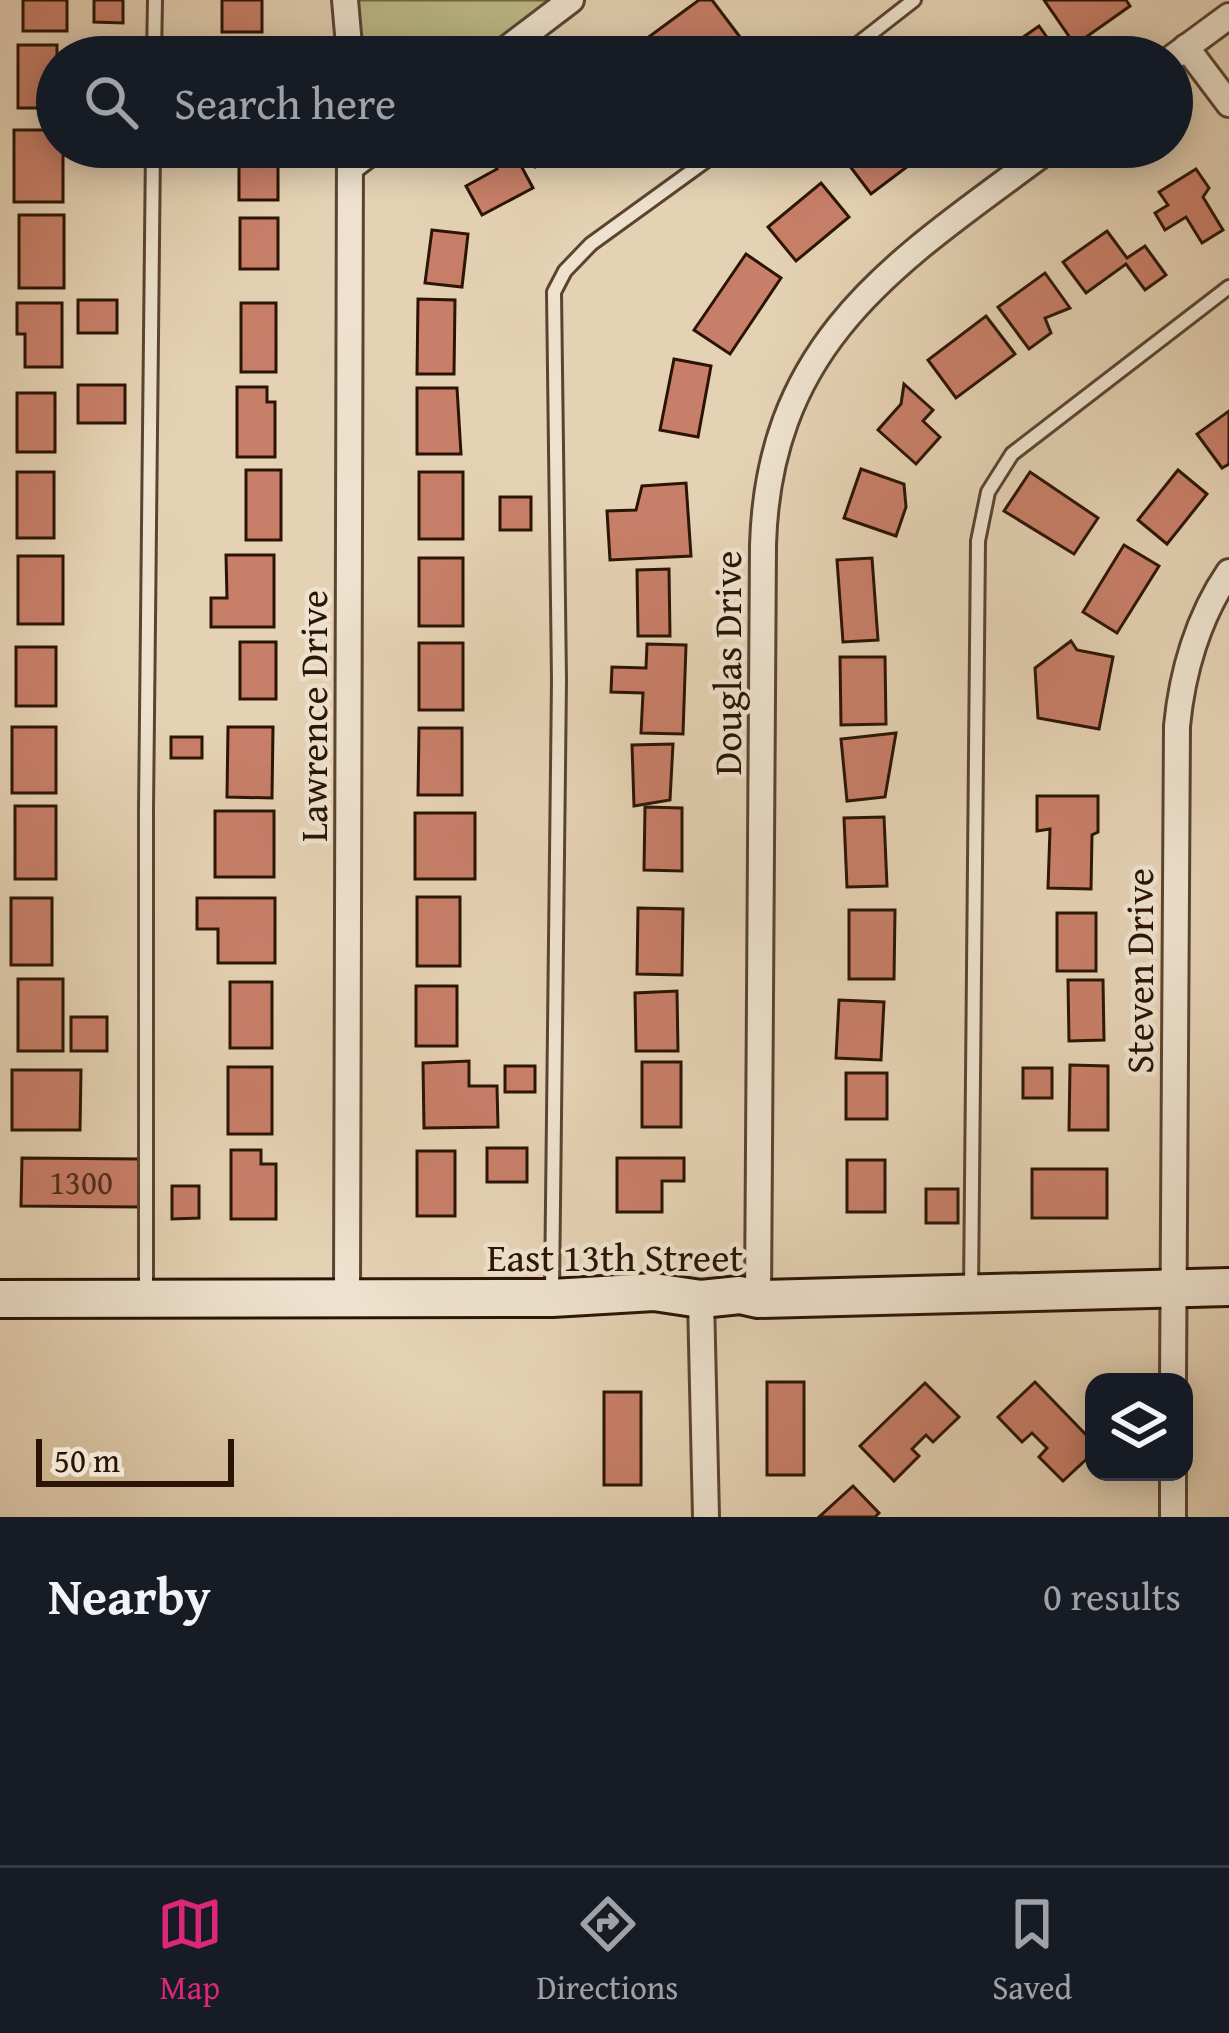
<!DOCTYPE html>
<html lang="en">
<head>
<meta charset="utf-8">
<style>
  body { margin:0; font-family:"Gentium Book Plus",serif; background:#20242c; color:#f1f3f6 }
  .controls { position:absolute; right:36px; bottom:36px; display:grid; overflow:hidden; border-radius:24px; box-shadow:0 6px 30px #0003 }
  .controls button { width:108px; height:108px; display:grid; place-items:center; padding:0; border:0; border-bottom:3px solid #363941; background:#171b24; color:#f1f3f6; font:60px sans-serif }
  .scale { position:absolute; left:36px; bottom:30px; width:198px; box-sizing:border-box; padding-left:12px; border:6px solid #2b1405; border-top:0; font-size:33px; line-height:42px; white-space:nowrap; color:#2b1405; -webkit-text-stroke:9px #eee2ce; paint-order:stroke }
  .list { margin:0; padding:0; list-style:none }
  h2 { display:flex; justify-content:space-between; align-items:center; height:156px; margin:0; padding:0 48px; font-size:51px }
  h2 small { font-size:39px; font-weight:400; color:#9ea1a6 }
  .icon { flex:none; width:66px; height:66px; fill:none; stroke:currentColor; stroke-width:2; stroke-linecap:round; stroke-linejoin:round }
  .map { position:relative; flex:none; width:1229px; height:1517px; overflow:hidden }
  .search { position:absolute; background:#171b24; box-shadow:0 6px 30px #0003; left:36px; right:36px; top:36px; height:132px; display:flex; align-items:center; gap:30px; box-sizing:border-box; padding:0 42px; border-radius:66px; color:#9ea1a6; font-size:45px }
  .sheet { height:348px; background:#171b24 }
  nav { display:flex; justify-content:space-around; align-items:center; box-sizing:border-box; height:168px; border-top:3px solid #363941; background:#171b24; font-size:33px; color:#9ea1a6 }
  nav a { display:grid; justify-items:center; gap:6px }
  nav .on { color:#db2777 }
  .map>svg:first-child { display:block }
  .green { fill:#bcba87; stroke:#746746; stroke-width:3 }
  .building { fill:#c87f69; stroke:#2b1405; stroke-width:3 }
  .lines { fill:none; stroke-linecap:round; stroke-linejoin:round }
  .lane-casing { stroke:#5a4431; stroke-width:18 }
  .street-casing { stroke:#5a4431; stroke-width:30 }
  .secondary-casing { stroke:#2b1405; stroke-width:42 }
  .lane { stroke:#eee2ce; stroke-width:12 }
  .street { stroke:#eee2ce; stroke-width:24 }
  .secondary { stroke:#eee2ce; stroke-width:36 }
  .labels { text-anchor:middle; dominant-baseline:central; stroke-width:9; stroke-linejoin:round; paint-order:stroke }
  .number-label { font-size:33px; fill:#522f1e }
  .street-label { font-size:39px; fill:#2b1405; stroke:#eee2ce }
</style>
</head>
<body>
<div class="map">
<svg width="1229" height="1517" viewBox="0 0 1229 1517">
  <rect width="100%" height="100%" fill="#e5d2b4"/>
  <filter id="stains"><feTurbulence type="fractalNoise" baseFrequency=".00167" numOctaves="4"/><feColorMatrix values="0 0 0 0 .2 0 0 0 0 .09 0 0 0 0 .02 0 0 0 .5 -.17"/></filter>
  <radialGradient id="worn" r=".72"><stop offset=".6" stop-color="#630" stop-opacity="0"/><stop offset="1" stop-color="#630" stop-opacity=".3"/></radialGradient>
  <path class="green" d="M348 0H571L491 57H370Z"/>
  <g class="building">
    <rect x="23" y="0" width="44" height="31"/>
    <path d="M94 0H123V23L94 22Z"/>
    <rect x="222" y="0" width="40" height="32"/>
    <path d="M699 0H712L746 45 729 57H699L697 54 666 57 650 36Z"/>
    <path d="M1044 0H1126L1130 6 1075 45Z"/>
    <path d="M1039 26 1061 57H995Z"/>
    <rect x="18" y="45" width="39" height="63"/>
    <path d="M14 130H57V147H63V202H14Z"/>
    <rect x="239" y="147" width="39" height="53"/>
    <path d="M499 147H511L533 188 482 215 466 186 497 169 488 153Z"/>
    <path d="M519 147H560L535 167Z"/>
    <path d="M872 147H918L924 154 871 194 849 165Z"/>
    <path d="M1196 169 1209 188 1203 197 1223 230 1202 243 1186 217 1165 230 1155 213 1168 205 1159 192Z"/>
    <path d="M821 183 849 217 796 261 768 227Z"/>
    <rect x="19" y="215" width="45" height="73"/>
    <rect x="240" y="218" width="38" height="51"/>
    <path d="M432 230 468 234 462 287 425 283Z"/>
    <path d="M1107 231 1127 258 1145 246 1166 275 1145 290 1126 264 1086 293 1063 262Z"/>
    <path d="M746 254 781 278 730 354 694 330Z"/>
    <path d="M1045 273 1070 308 1045 318 1051 333 1029 349 998 307Z"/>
    <path d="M418 299 455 300 454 374H417Z"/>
    <rect x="78" y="300" width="39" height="33"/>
    <path d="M17 303H62V367H25V334H17Z"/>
    <rect x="241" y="303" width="35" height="69"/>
    <path d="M986 316 1015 354 956 398 928 360Z"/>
    <path d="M674 359 711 366 698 437 660 430Z"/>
    <path d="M904 384 933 410 923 421 940 437 916 464 878 430 901 404Z"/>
    <rect x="78" y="385" width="47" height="38"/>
    <path d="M237 387H267V402H275V457H237Z"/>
    <path d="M417 388H457L461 454H417Z"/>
    <rect x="17" y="393" width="38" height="59"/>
    <path d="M1229 411V464L1222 468 1197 434Z"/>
    <path d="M861 469 904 484 906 507 896 536 844 518Z"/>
    <rect x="246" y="470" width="35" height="70"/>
    <path d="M1178 470 1207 494 1167 544 1138 520Z"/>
    <rect x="17" y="472" width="37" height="66"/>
    <rect x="419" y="472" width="44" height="67"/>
    <path d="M1030 472 1098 518 1074 554 1004 511Z"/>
    <path d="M686 483 691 556 610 560 607 511 636 510 642 486Z"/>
    <rect x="500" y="497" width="31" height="33"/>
    <path d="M1124 545 1159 566 1117 633 1083 612Z"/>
    <path d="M226 555H274V627H211V598H227Z"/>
    <rect x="18" y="556" width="45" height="68"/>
    <rect x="419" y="558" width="44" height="68"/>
    <path d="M872 558 878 640 843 642 837 560Z"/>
    <path d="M669 569 670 636H638L637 570Z"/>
    <path d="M1071 641 1077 650 1113 657 1099 729 1038 718 1035 668Z"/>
    <rect x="240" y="642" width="36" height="57"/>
    <rect x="419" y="643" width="44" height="67"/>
    <path d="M647 644 686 645 683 734 641 733 643 693 611 692 612 667 646 668Z"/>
    <rect x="16" y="647" width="40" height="59"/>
    <path d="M840 657H885L886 724 841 725Z"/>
    <rect x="12" y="727" width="44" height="66"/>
    <path d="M228 727H273L272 798 227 797Z"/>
    <path d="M419 728H462V795H418Z"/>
    <path d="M896 733 885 797 847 801 841 739Z"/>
    <rect x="171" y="737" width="31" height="21"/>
    <path d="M673 744 670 800 634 806 632 745Z"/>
    <path d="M1037 796H1098V832L1092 835 1091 889 1048 888 1050 829 1037 831Z"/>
    <rect x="15" y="806" width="41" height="73"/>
    <path d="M645 807 682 808V871L644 870Z"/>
    <rect x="215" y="811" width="59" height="66"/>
    <rect x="415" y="813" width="60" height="66"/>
    <path d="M884 817 887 886 847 887 844 818Z"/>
    <rect x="417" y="897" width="43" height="69"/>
    <rect x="11" y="898" width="41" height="67"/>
    <path d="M197 898H275V963H218V929H197Z"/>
    <path d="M638 908 683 909 682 975 637 974Z"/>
    <path d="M849 910H895L894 979H849Z"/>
    <rect x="1057" y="913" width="39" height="58"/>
    <rect x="18" y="979" width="45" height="72"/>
    <path d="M1068 980H1103L1104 1040 1069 1041Z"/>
    <rect x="230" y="982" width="42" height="66"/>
    <rect x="416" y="986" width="41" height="60"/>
    <path d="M677 991 678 1051H636L635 993Z"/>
    <path d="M839 1000 884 1002 881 1060 836 1058Z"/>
    <rect x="71" y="1017" width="36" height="34"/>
    <path d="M469 1061V1086H497L498 1127 424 1128 423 1063Z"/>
    <rect x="642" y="1062" width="39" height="65"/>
    <path d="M1070 1065 1108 1066V1130H1069Z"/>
    <rect x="505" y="1066" width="30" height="26"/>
    <rect x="228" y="1067" width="44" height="67"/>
    <rect x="1023" y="1068" width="29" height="30"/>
    <path d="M12 1070H81L80 1130H12Z"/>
    <rect x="846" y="1073" width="41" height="46"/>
    <rect x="487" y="1148" width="40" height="34"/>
    <path d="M231 1150H261V1164H276V1219H231Z"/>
    <rect x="417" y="1151" width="38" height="65"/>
    <path d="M22 1158 140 1159 139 1207 21 1206Z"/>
    <path d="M617 1158H684V1181H662V1212H617Z"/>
    <rect x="847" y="1160" width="38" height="52"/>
    <rect x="1032" y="1169" width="75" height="49"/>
    <path d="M172 1186H199V1218L172 1219Z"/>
    <rect x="926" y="1189" width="32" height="34"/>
    <rect x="767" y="1382" width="37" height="93"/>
    <path d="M1035 1382 1094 1443V1452L1063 1481 1039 1457 1047 1448 1032 1433 1022 1442 998 1417Z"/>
    <path d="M925 1383 959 1417 933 1442 926 1435 912 1449 919 1456 894 1481 860 1446Z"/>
    <rect x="604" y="1392" width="37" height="93"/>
    <path d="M853 1486 879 1513 875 1517H819Z"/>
  </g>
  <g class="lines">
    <defs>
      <g id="lane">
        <path d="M154 57 155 0"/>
        <path d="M841 57 914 0"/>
        <path d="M552 1291 559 680 554 292 565 271 591 244 725 147"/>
        <path d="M971 1292 978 541 988 492 1012 454 1229 287"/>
        <path d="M146 1297V810L153 147"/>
      </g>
      <g id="street">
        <path d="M345 0 350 57"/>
        <path d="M1186 47 1229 104"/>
        <path d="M496 57 571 0"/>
        <path d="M1172 58 1229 16"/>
        <path d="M350 168 378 147"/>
        <path d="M347 1298 350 147"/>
        <path d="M701 1299 706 1517"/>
        <path d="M758 1299 763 545C769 336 902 259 1052 147"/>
        <path d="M1173 1382 1177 726C1182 673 1198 617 1229 572"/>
        <path d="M1173 1472V1517"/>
      </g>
      <path id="secondary" d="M0 1299 552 1298 654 1292 701 1299 740 1295 758 1299 1229 1287"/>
    </defs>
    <use href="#lane" class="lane-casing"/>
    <use href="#street" class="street-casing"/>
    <use href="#secondary" class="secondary-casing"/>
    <use href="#lane" class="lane"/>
    <use href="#street" class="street"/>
    <use href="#secondary" class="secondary"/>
  </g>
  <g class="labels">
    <g class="number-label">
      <text x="81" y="1182">1300</text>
    </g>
    <g class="street-label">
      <text transform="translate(726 663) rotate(-90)">Douglas Drive</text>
      <text transform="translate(312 716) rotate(-90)">Lawrence Drive</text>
      <text transform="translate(1138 971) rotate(-90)">Steven Drive</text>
      <text x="615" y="1256">East 13th Street</text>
    </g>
  </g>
  <rect width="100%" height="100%" filter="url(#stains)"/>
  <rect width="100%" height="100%" fill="url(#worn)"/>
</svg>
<div class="controls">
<button><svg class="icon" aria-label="layers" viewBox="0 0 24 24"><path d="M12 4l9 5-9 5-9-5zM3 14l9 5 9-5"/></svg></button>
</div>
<div class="scale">50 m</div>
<div class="search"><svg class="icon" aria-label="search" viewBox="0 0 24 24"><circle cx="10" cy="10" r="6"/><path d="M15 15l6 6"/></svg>Search here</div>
</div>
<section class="sheet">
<h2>Nearby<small>0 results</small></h2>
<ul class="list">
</ul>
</section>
<nav>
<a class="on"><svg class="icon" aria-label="map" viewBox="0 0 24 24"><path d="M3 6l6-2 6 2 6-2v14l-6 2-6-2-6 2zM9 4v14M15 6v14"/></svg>Map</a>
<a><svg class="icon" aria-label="directions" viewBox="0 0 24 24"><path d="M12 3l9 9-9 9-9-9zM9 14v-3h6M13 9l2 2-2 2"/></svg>Directions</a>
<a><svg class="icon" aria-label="saved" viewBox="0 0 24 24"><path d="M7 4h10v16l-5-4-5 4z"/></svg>Saved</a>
</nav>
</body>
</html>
